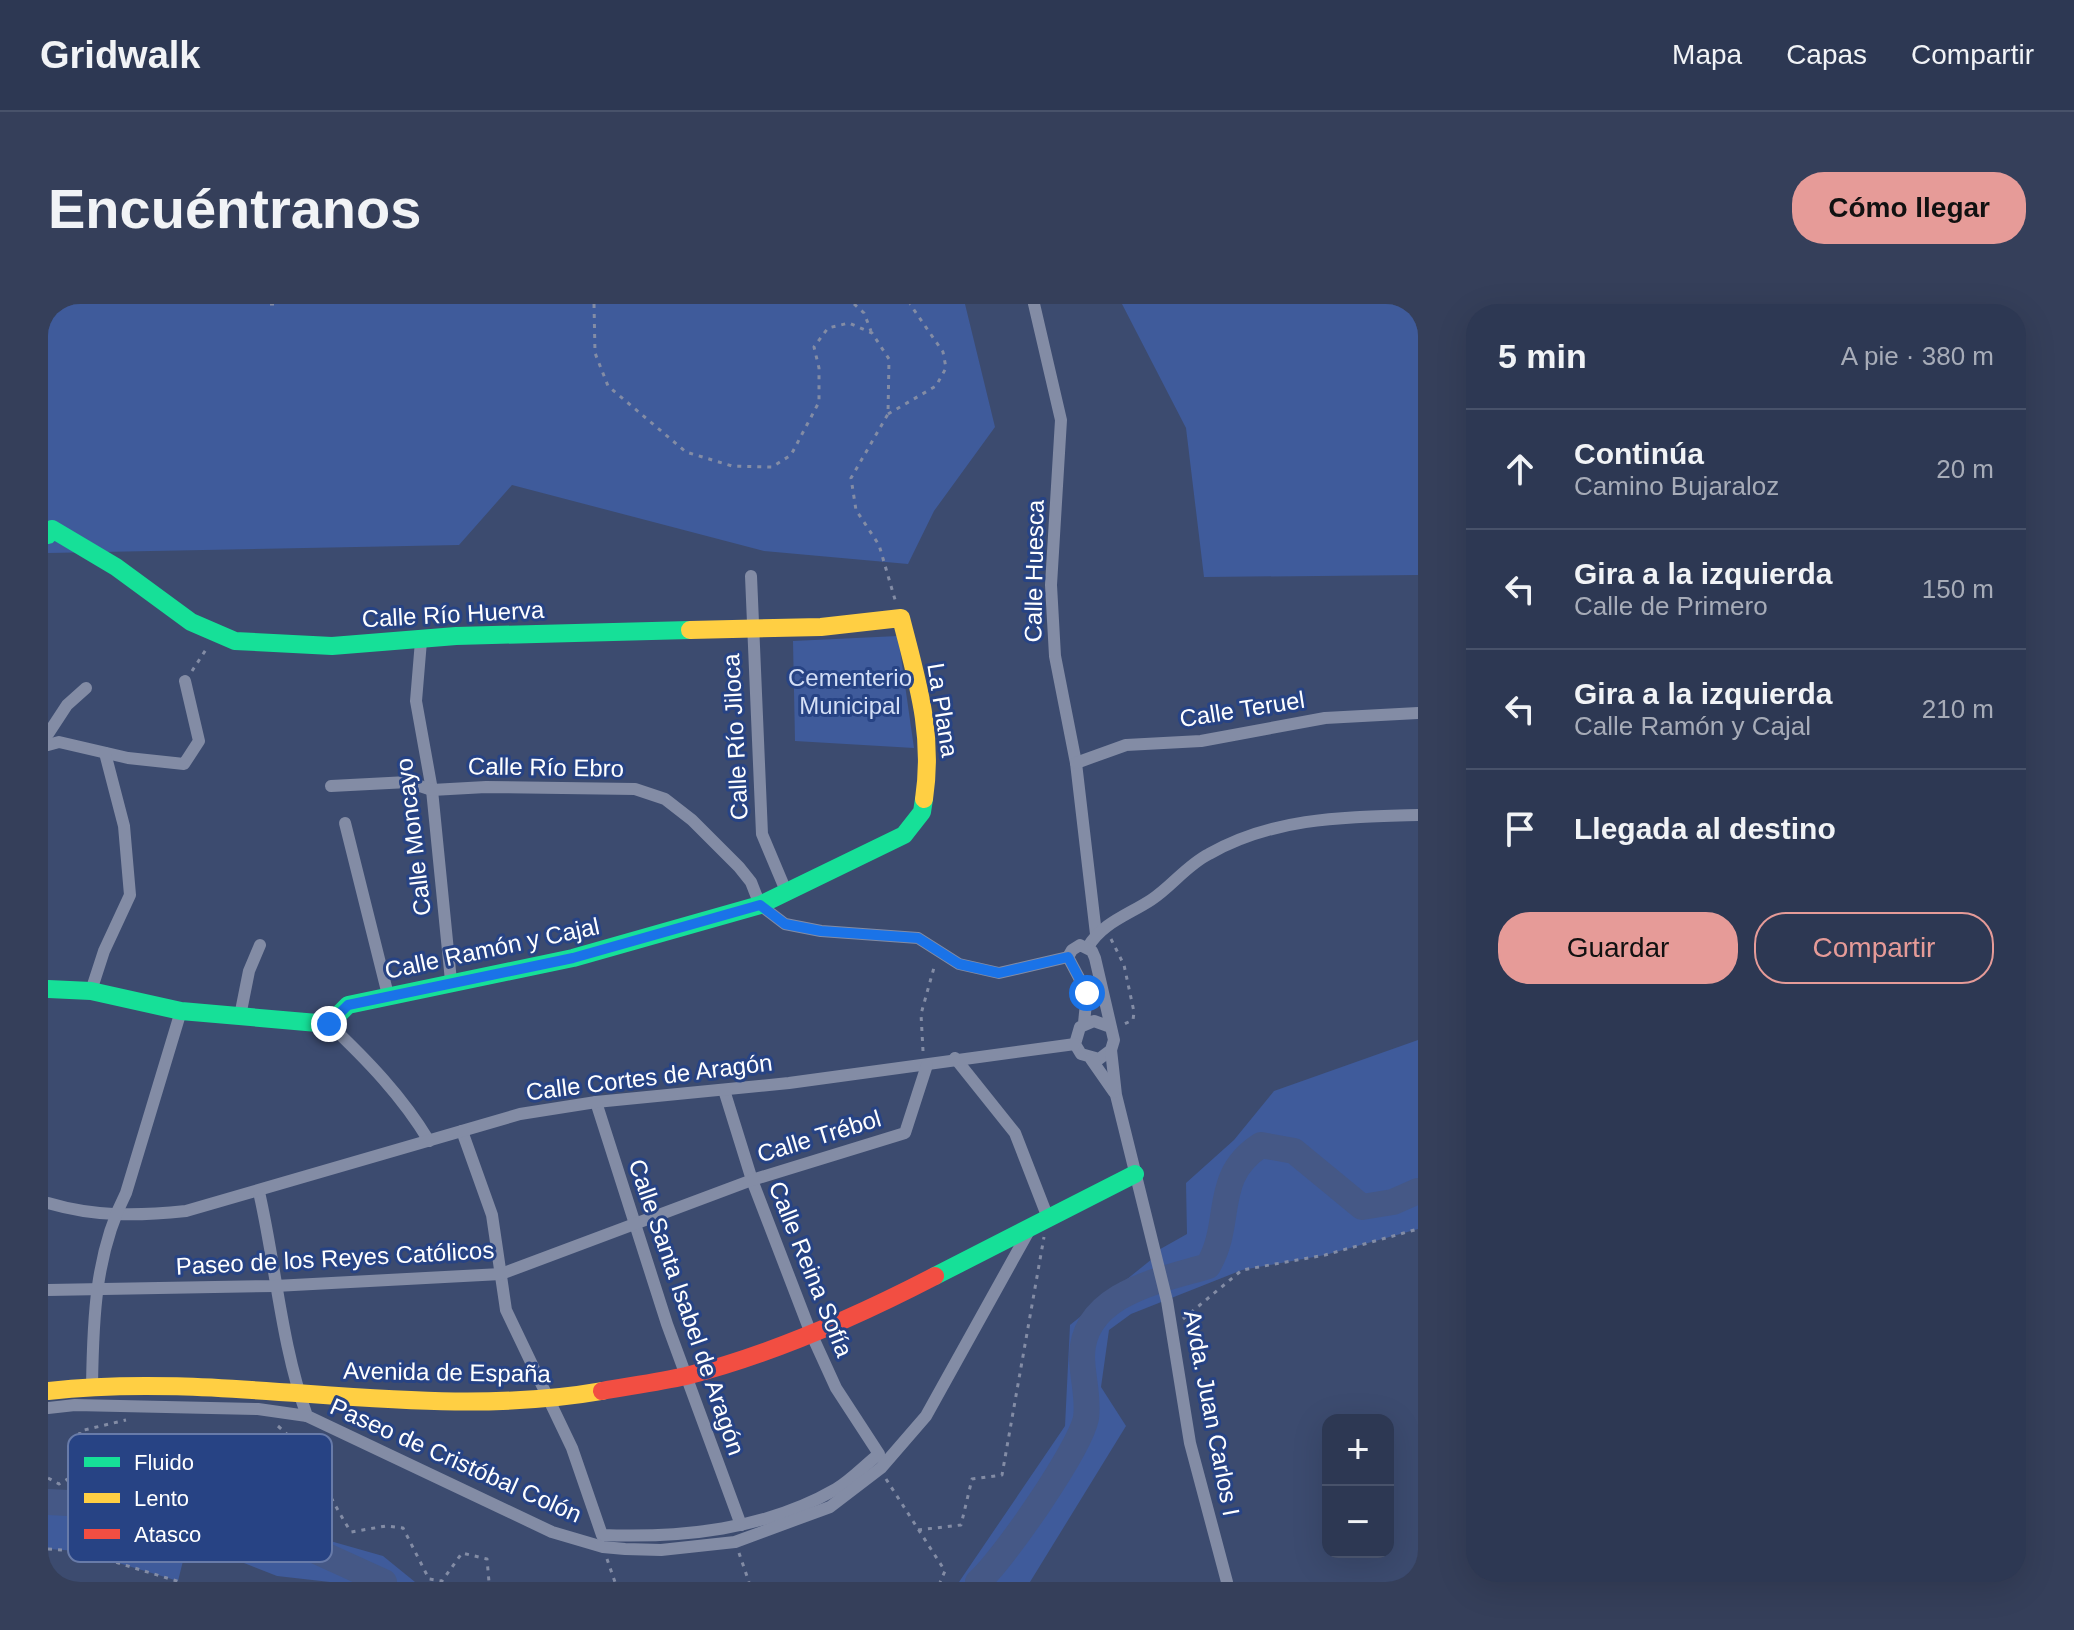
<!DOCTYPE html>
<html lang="es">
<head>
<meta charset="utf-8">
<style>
  body { margin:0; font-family:Arial,sans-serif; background:#353f5a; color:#f1f3f6 }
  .controls { position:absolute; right:24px; bottom:24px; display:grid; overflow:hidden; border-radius:16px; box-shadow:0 8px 32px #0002 }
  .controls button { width:72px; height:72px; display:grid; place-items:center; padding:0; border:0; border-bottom:2px solid #48526a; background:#2d3853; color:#f1f3f6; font:40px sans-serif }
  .stop { position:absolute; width:24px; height:24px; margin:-18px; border:6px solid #1a73e8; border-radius:50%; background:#fff }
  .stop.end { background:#1a73e8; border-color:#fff; box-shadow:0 2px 8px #0008 }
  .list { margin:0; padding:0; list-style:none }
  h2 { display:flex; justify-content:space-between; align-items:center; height:104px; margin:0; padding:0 32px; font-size:34px }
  h2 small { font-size:26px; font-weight:400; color:#a7acb8 }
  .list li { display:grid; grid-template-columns:52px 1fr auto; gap:24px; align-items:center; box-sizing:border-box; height:120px; padding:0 32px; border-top:2px solid #48526a }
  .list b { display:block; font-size:30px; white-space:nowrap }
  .list p { margin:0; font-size:26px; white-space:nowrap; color:#a7acb8 }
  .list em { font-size:26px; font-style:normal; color:#a7acb8 }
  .actions { display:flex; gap:16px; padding:24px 32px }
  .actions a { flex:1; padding:18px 0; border:2px solid #e69b98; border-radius:32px; text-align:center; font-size:28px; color:#e69b98 }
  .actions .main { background:#e69b98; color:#111 }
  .icon { flex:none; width:44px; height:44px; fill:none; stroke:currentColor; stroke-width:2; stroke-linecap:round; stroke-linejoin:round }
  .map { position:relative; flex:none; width:1370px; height:1278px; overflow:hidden; border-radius:32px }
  header { display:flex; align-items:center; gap:48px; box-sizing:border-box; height:112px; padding:0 40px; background:#2d3853; border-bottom:2px solid #48526a }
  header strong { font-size:38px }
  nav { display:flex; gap:44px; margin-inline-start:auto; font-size:28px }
  .intro { display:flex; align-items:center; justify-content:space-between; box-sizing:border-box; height:192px; padding:0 48px }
  h1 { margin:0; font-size:56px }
  .button { padding:20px 36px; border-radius:32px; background:#e69b98; color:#111; font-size:28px; font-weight:700 }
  main { display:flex; gap:48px; padding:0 48px }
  aside { flex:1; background:#2d3853; border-radius:32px; box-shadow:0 8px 32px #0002 }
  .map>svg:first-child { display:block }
  .green { fill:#3f5b9b }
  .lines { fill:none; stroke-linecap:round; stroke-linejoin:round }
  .river { stroke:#455886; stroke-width:26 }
  .path { stroke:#838ca5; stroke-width:3; stroke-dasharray:4 6; stroke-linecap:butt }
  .street { stroke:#838ca5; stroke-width:12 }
  .fast { stroke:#16e098; stroke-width:18 }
  .slow { stroke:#ffcf43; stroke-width:18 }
  .jam { stroke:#f24e42; stroke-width:18 }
  .route { stroke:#1a73e8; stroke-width:10 }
  .labels { text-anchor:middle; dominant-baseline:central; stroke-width:6; stroke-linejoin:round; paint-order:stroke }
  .street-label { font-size:24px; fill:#fff; stroke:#274384 }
  .park-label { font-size:24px; fill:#d4dff6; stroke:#274384 }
  .key { fill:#274384; stroke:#687ba9; stroke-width:2 }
  .key-label { font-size:22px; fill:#fff }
</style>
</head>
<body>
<header>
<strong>Gridwalk</strong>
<nav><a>Mapa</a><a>Capas</a><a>Compartir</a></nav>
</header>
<div class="intro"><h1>Encuéntranos</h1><a class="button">Cómo llegar</a></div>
<main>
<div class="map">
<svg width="1370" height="1278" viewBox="0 0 1370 1278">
  <rect width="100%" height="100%" fill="#3c4b6f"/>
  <g class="green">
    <path d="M0 0H917L947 123 886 207 860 260 716 247 464 181 411 241 0 249Z"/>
    <path d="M1074 0H1370V271L1156 273 1138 124Z"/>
    <path d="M850 332 866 444 747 437 745 337Z"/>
    <path d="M1370 736V925L1277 951 1194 966 1083 1010 1061 1026 1053 1083 1078 1122 982 1278H911L1017 1122 1022 1021 1104 955 1107 948 1139 930 1138 879 1186 836 1226 787Z"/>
    <path d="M50 1171 335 1252 367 1278H282L229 1272 140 1237 130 1277 31 1247 0 1245V1197Z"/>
  </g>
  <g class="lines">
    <g class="river">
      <path d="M0 1198 59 1201 124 1216 203 1223 237 1233 336 1278"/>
      <path d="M930 1278C955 1256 1032 1145 1038 1114 1041 1094 1034 1072 1034 1052 1035 989 1114 976 1160 962 1186 918 1163 873 1213 841L1246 847 1314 903 1345 898 1370 887"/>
    </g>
    <g class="path">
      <path d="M222 0H229"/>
      <path d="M546 0 547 49 560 82 638 148 684 162 724 163 743 151 771 98V64L766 43 780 24 801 19 824 29 841 55 840 110 803 174 808 206 831 241 848 299"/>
      <path d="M806 0 816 9 823 27"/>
      <path d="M840 110 888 82 898 64 895 48 862 0"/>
      <path d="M144 367 159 344"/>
      <path d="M1063 635 1076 661 1086 708 1085 716 1074 721"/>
      <path d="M875 747 873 710 887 660"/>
      <path d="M1135 1015 1194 966 1277 951 1370 925"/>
      <path d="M230 1122C270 1157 276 1186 303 1228L338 1222 355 1224 381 1275 394 1277 414 1249 439 1255 441 1278"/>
      <path d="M31 1137 150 1180 173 1157 239 1178 253 1167 255 1145"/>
      <path d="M0 1174 11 1180 27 1171 32 1127 78 1116"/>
      <path d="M838 1175 897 1267 892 1278"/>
      <path d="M870 1226 913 1221 924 1175 954 1171 996 933"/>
      <path d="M0 1245 31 1247 132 1278"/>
      <path d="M691 1249 701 1278"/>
      <path d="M559 1255 567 1278"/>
    </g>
    <g class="street">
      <path d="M986 0 1013 116 1003 281 1007 352 1028 459 1048 630"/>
      <path d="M703 272 714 530 738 587"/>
      <path d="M373 337 368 397 384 486 403 677"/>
      <path d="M0 430 19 401 38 384"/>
      <path d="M0 441 11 438 80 454 136 460 151 437 137 377"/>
      <path d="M1028 459 1078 441 1153 437 1277 414 1370 409"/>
      <path d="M283 482 360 478 384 486 438 483 587 485 617 495 644 516 691 563 703 578 712 601 737 620 773 627 870 634 911 660 951 669 1020 653"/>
      <path d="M297 519 340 691"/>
      <path d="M1040 643C1054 619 1080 611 1103 596 1123 583 1139 561 1161 550 1226 513 1297 513 1370 511"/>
      <path d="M43 687 56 647 82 591 76 522 57 449"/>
      <path d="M192 712 201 667 212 641"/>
      <path d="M1036 719 1039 689 1020 653 1024 646 1032 641 1044 647 1047 654 1066 736 1063 746 1051 755 1033 750 1027 740 1032 723 1046 717 1060 722"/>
      <path d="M281 720C319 756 354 792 381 837"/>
      <path d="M1063 746 1068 791 1119 997 1142 1139 1179 1278"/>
      <path d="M907 754 967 829 1000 914"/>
      <path d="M1043 755 1066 788"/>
      <path d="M548 798 619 1020 693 1221"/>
      <path d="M414 827 444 911 458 1006 524 1144 554 1231C634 1234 717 1226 788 1185 803 1176 817 1161 831 1150L788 1084 762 1027 704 876 676 786"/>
      <path d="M211 888C228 962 233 1040 259 1112L504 1228 555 1243 577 1245 613 1246 687 1238 782 1203 833 1164 878 1112 983 923"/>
      <path d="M0 899C47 913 90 912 138 907L472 810 548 798 741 779 1027 740"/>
      <path d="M0 986 227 982 453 970 704 876 857 829 879 761"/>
      <path d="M44 1082C45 1016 47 949 78 889L133 707"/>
      <path d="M0 1104 27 1101 210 1105 259 1112"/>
    </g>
    <g class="fast">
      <path d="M0 231 4 225 68 263 143 318 187 337 284 342 408 332 642 326"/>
      <path d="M0 685 43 687 133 707 281 720 300 701 525 654 712 601 856 531 874 508 876 495"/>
      <path d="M887 972 1087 870"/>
    </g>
    <g class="slow">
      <path d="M642 326 773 323 853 314C869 377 886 429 876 495"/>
      <path d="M0 1087C184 1066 372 1119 554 1087"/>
    </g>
    <path class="jam" d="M554 1087C582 1082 611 1078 638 1072 725 1050 808 1013 887 972"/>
  </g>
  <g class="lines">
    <path class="route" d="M281 720 300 701 525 654 712 601 737 620 773 627 870 634 911 660 951 669 1020 653 1039 689"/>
  </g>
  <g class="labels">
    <g class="street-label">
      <text transform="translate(986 267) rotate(-89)">Calle Huesca</text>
      <text transform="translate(405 310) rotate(-3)">Calle Río Huerva</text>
      <text transform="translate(1194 405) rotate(-9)">Calle Teruel</text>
      <text transform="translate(895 406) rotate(81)">La Plana</text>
      <text transform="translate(687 433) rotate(-93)">Calle Río Jiloca</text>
      <text transform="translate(498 463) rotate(1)">Calle Río Ebro</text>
      <text transform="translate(365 533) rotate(-97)">Calle Moncayo</text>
      <text transform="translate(444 644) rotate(-12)">Calle Ramón y Cajal</text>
      <text transform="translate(601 773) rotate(-7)">Calle Cortes de Aragón</text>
      <text transform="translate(771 832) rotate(-17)">Calle Trébol</text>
      <text transform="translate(287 954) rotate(-3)">Paseo de los Reyes Católicos</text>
      <text transform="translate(763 965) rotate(68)">Calle Reina Sofía</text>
      <text transform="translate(639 1003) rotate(71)">Calle Santa Isabel de Aragón</text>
      <text transform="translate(399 1068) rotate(1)">Avenida de España</text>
      <text transform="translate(1164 1109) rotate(79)">Avda. Juan Carlos I</text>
      <text transform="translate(408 1156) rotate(24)">Paseo de Cristóbal Colón</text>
    </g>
    <g class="park-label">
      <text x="802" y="373">Cementerio<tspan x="802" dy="28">Municipal</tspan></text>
    </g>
  </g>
  <rect x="20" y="1130" width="264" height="128" rx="12" class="key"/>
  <rect x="36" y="1153" width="36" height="10" fill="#16e098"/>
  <rect x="36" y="1189" width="36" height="10" fill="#ffcf43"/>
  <rect x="36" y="1225" width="36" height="10" fill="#f24e42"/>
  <g class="key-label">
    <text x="86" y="1166">Fluido</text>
    <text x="86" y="1202">Lento</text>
    <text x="86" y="1238">Atasco</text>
  </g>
</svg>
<div class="controls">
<button>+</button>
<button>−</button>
</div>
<div class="stop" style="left:1039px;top:689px"></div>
<div class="stop end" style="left:281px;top:720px"></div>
</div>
<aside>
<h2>5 min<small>A pie · 380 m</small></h2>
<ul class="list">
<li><svg class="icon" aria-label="ahead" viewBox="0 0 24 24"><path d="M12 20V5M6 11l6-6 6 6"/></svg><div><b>Continúa</b><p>Camino Bujaraloz</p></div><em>20 m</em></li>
<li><svg class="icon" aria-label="left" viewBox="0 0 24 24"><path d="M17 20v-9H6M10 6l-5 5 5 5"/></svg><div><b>Gira a la izquierda</b><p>Calle de Primero</p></div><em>150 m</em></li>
<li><svg class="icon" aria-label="left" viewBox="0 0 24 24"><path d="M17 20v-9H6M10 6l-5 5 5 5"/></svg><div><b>Gira a la izquierda</b><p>Calle Ramón y Cajal</p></div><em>210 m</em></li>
<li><svg class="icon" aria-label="arrive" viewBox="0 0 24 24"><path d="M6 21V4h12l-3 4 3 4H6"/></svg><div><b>Llegada al destino</b></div></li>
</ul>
<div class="actions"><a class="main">Guardar</a><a>Compartir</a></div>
</aside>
</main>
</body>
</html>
